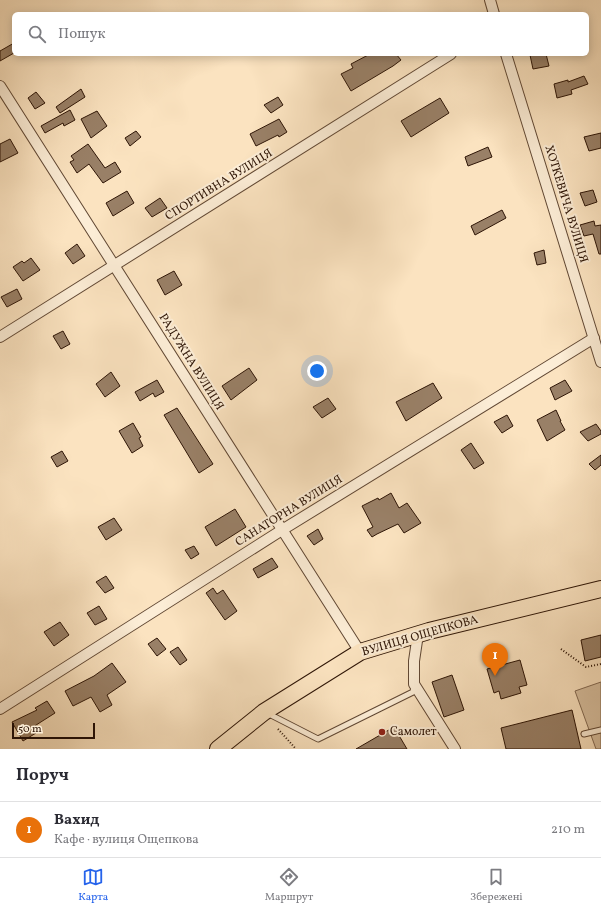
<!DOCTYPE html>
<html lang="uk">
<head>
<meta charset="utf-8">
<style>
  body { margin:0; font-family:Vollkorn,serif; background:#f7f7f7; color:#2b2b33 }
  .scale { position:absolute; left:12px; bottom:10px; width:83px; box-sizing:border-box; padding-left:4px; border:2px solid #2e1506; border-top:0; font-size:11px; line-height:14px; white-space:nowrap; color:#2e1506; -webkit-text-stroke:3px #fcedd6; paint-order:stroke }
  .you { position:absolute; left:317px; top:371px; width:14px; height:14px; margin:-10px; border:3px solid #fff; border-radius:50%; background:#1a73e8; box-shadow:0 0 0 6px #1a73e833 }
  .badge { display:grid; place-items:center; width:26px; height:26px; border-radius:50%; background:#2563eb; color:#fff; font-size:13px; font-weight:700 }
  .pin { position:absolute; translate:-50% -33px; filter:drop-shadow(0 1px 2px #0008) }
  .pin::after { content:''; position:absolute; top:21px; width:14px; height:12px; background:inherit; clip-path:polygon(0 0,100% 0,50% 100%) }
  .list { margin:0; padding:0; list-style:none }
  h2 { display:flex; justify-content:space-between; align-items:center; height:52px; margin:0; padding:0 16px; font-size:17px }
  h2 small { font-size:13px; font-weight:400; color:#7c7c81 }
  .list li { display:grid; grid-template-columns:26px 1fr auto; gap:12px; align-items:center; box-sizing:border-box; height:56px; padding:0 16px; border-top:1px solid #e1e1e2 }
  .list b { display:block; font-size:15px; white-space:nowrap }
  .list p { margin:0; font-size:13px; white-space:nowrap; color:#7c7c81 }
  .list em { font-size:13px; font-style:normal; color:#7c7c81 }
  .icon { flex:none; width:22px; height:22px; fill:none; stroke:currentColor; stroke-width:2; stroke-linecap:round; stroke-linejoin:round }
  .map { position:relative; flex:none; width:601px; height:749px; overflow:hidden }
  .search { position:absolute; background:#fff; box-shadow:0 2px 10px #0003; left:12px; right:12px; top:12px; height:44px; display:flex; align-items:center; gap:10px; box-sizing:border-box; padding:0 14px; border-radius:6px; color:#7c7c81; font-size:15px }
  .sheet { height:108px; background:#fff }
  nav { display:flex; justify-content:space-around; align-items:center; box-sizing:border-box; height:56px; border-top:1px solid #e1e1e2; background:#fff; font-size:11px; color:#7c7c81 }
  nav a { display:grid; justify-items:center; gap:2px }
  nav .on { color:#2563eb }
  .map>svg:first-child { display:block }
  .green { fill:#d8c0a0; stroke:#836a53 }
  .building { fill:#998067; stroke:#2e1506 }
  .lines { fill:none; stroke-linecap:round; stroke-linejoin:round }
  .service-casing { stroke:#614834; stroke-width:7 }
  .minor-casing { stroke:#614834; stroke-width:12 }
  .trunk-casing { stroke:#2e1506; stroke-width:18 }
  .path { stroke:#2e1506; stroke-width:2; stroke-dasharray:1 2; stroke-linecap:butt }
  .service { stroke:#fcedd6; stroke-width:5 }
  .minor { stroke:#fcedd6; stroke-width:10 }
  .trunk { stroke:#fbe3c0; stroke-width:16 }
  .poi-dot { fill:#8f2418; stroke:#fcedd6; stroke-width:1.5 }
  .labels { text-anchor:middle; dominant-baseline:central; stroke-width:4; stroke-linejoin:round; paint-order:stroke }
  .street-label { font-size:12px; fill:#2e1506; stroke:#fcedd6 }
  .poi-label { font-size:12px; fill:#2e1506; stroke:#fcedd6; text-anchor:start }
</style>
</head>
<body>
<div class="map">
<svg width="601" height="749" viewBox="0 0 601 749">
  <rect width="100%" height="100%" fill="#fbe3c0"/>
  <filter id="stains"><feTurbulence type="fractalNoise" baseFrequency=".005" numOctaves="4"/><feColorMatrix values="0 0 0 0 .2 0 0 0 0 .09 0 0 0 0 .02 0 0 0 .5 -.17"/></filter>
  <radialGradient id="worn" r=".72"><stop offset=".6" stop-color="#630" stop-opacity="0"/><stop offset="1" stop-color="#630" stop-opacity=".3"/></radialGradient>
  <path class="green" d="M601 682V749H596L575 691Z"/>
  <g class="building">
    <path d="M14 43V53L0 61V51Z"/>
    <path d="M370 54H396L401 60 393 66 351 91 341 74 353 68 351 64Z"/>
    <path d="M535 54H546L549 66 533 69 530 55Z"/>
    <path d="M584 76 588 84 571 90 572 94 557 98 554 84 568 80V82Z"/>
    <path d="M81 89 85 97 60 113 56 107Z"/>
    <path d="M36 92 45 103 35 109 28 98Z"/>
    <path d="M278 97 283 105 271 113 264 105Z"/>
    <path d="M440 98 449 113 411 137 401 121Z"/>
    <path d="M70 110 75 120 64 126 63 123 45 133 41 126Z"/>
    <path d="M97 111 107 126 91 138 81 119Z"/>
    <path d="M279 119 287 132 279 137 278 135 256 146 250 134Z"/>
    <path d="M136 131 141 137 130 146 125 138Z"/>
    <path d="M601 133V148L589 151 584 137Z"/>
    <path d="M10 139 18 153 0 162V144Z"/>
    <path d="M88 144 105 168 115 162 121 172 103 183 89 164 77 173 70 162 74 160 71 156Z"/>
    <path d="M488 147 492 157 468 166 465 157Z"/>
    <path d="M593 190 597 202 585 206 580 193Z"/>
    <path d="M127 191 134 203 113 216 106 203Z"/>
    <path d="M160 198 167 208 152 217 145 208Z"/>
    <path d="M502 210 506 218 475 235 471 226Z"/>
    <path d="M594 221 595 226 601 225V254H599L593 234 584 236 580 225Z"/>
    <path d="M77 244 85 256 73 264 65 253Z"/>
    <path d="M544 250 546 263 537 265 534 253Z"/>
    <path d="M31 258 40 270 23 281 13 267 22 261 24 263Z"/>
    <path d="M174 271 182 285 165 295 157 280Z"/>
    <path d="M17 289 22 299 7 307 1 297Z"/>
    <path d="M63 331 70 344 61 349 53 336Z"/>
    <path d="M249 368 257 380 231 400 222 386Z"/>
    <path d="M111 372 120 386 105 397 96 384Z"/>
    <path d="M157 380 164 392 155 397 153 393 140 401 135 392Z"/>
    <path d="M565 380 572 391 555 400 550 388Z"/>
    <path d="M433 383 442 398 406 421 396 402Z"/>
    <path d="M328 398 336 409 322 418 313 407Z"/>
    <path d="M177 408 213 464 199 473 164 415Z"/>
    <path d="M556 410 561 421H560L565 430 547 441 537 420Z"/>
    <path d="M507 415 513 426 502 433 494 422Z"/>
    <path d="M133 423 141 437 139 438 143 446 132 453 119 431Z"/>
    <path d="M596 424 601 431V434L588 441 580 432Z"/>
    <path d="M471 443 484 463 474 469 461 450Z"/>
    <path d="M62 451 68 461 57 467 51 457Z"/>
    <path d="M601 455V465L595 470 589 464Z"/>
    <path d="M391 493 399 508 407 503 421 523 404 533 398 524 377 534 372 537 367 530 373 527 362 506 378 498 379 500Z"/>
    <path d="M235 509 246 527 216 546 205 527Z"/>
    <path d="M114 518 122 530 106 540 98 527Z"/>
    <path d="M318 529 323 539 314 545 307 536Z"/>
    <path d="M194 546 199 554 191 559 185 550Z"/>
    <path d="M272 558 278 567 258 578 253 569Z"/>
    <path d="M106 576 114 588 105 593 96 582Z"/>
    <path d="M213 588 217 594 223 590 237 611 225 620 206 593Z"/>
    <path d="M99 606 107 619 95 625 87 613Z"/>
    <path d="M60 622 69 635 54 646 44 632Z"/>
    <path d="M601 635V657L585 661 581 640Z"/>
    <path d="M157 638 166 649 157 656 148 644Z"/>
    <path d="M178 647 187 660 180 665 170 652Z"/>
    <path d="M520 660 527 685 519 687 521 693 501 699 499 691 494 693 487 669Z"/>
    <path d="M112 663 126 682 107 695 112 705 100 712 91 697 73 706 65 691 94 676Z"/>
    <path d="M452 675 464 710 444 717 432 682Z"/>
    <path d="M47 701 55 713 33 727 36 733 23 741 12 722 37 710 35 708Z"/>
    <path d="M572 710 581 749H506L501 728Z"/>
    <path d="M394 727 407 749H356Z"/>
  </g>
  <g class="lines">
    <defs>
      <g id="service">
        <path d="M267 713 318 739 413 692 414 685"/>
        <path d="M584 734 601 730"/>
      </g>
      <g id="minor">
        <path d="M490 0 494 14"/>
        <path d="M506 54 601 362"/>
        <path d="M0 86 360 652"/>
        <path d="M0 337 451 54"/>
        <path d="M418 634 414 661V684L455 749"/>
        <path d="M0 709 282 530 594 338"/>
      </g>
      <path id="trunk" d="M218 749 264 712 360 652 429 631 601 589"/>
    </defs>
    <use href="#service" class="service-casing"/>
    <use href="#minor" class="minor-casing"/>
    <use href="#trunk" class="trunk-casing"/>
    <g class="path">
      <path d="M561 649 586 667 601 664"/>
      <path d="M278 729 296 749"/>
    </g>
    <use href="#service" class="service"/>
    <use href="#minor" class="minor"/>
    <use href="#trunk" class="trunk"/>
  </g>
  <circle class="poi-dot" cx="382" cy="732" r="4"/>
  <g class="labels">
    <g class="street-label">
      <text transform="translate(219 185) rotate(-32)">СПОРТИВНА ВУЛИЦЯ</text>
      <text transform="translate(566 204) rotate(73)">ХОТКЕВИЧА ВУЛИЦЯ</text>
      <text transform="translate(191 362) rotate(58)">РАДУЖНА ВУЛИЦЯ</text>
      <text transform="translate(289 511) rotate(-32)">САНАТОРНА ВУЛИЦЯ</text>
      <text transform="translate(420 636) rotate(-16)">ВУЛИЦЯ ОЩЕПКОВА</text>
    </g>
    <g class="poi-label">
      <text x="390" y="732">Самолет</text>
    </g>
  </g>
  <rect width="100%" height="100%" filter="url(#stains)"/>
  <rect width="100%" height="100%" fill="url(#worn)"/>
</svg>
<div class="scale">50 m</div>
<div class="you"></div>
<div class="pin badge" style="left:495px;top:676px;background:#e8710a">1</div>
<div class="search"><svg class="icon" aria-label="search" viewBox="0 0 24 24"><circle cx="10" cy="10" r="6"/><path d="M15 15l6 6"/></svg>Пошук</div>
</div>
<section class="sheet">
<h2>Поруч<small></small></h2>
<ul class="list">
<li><span class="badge" style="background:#e8710a">1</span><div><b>Вахид</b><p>Кафе · вулиця Ощепкова</p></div><em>210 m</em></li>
</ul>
</section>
<nav>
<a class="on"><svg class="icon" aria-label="map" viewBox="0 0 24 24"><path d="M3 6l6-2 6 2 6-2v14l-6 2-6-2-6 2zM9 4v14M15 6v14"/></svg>Карта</a>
<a><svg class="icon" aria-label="directions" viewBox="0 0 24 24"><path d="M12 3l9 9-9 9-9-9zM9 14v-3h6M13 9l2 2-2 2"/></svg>Маршрут</a>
<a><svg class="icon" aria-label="saved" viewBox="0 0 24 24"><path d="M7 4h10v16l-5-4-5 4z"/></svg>Збережені</a>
</nav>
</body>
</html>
